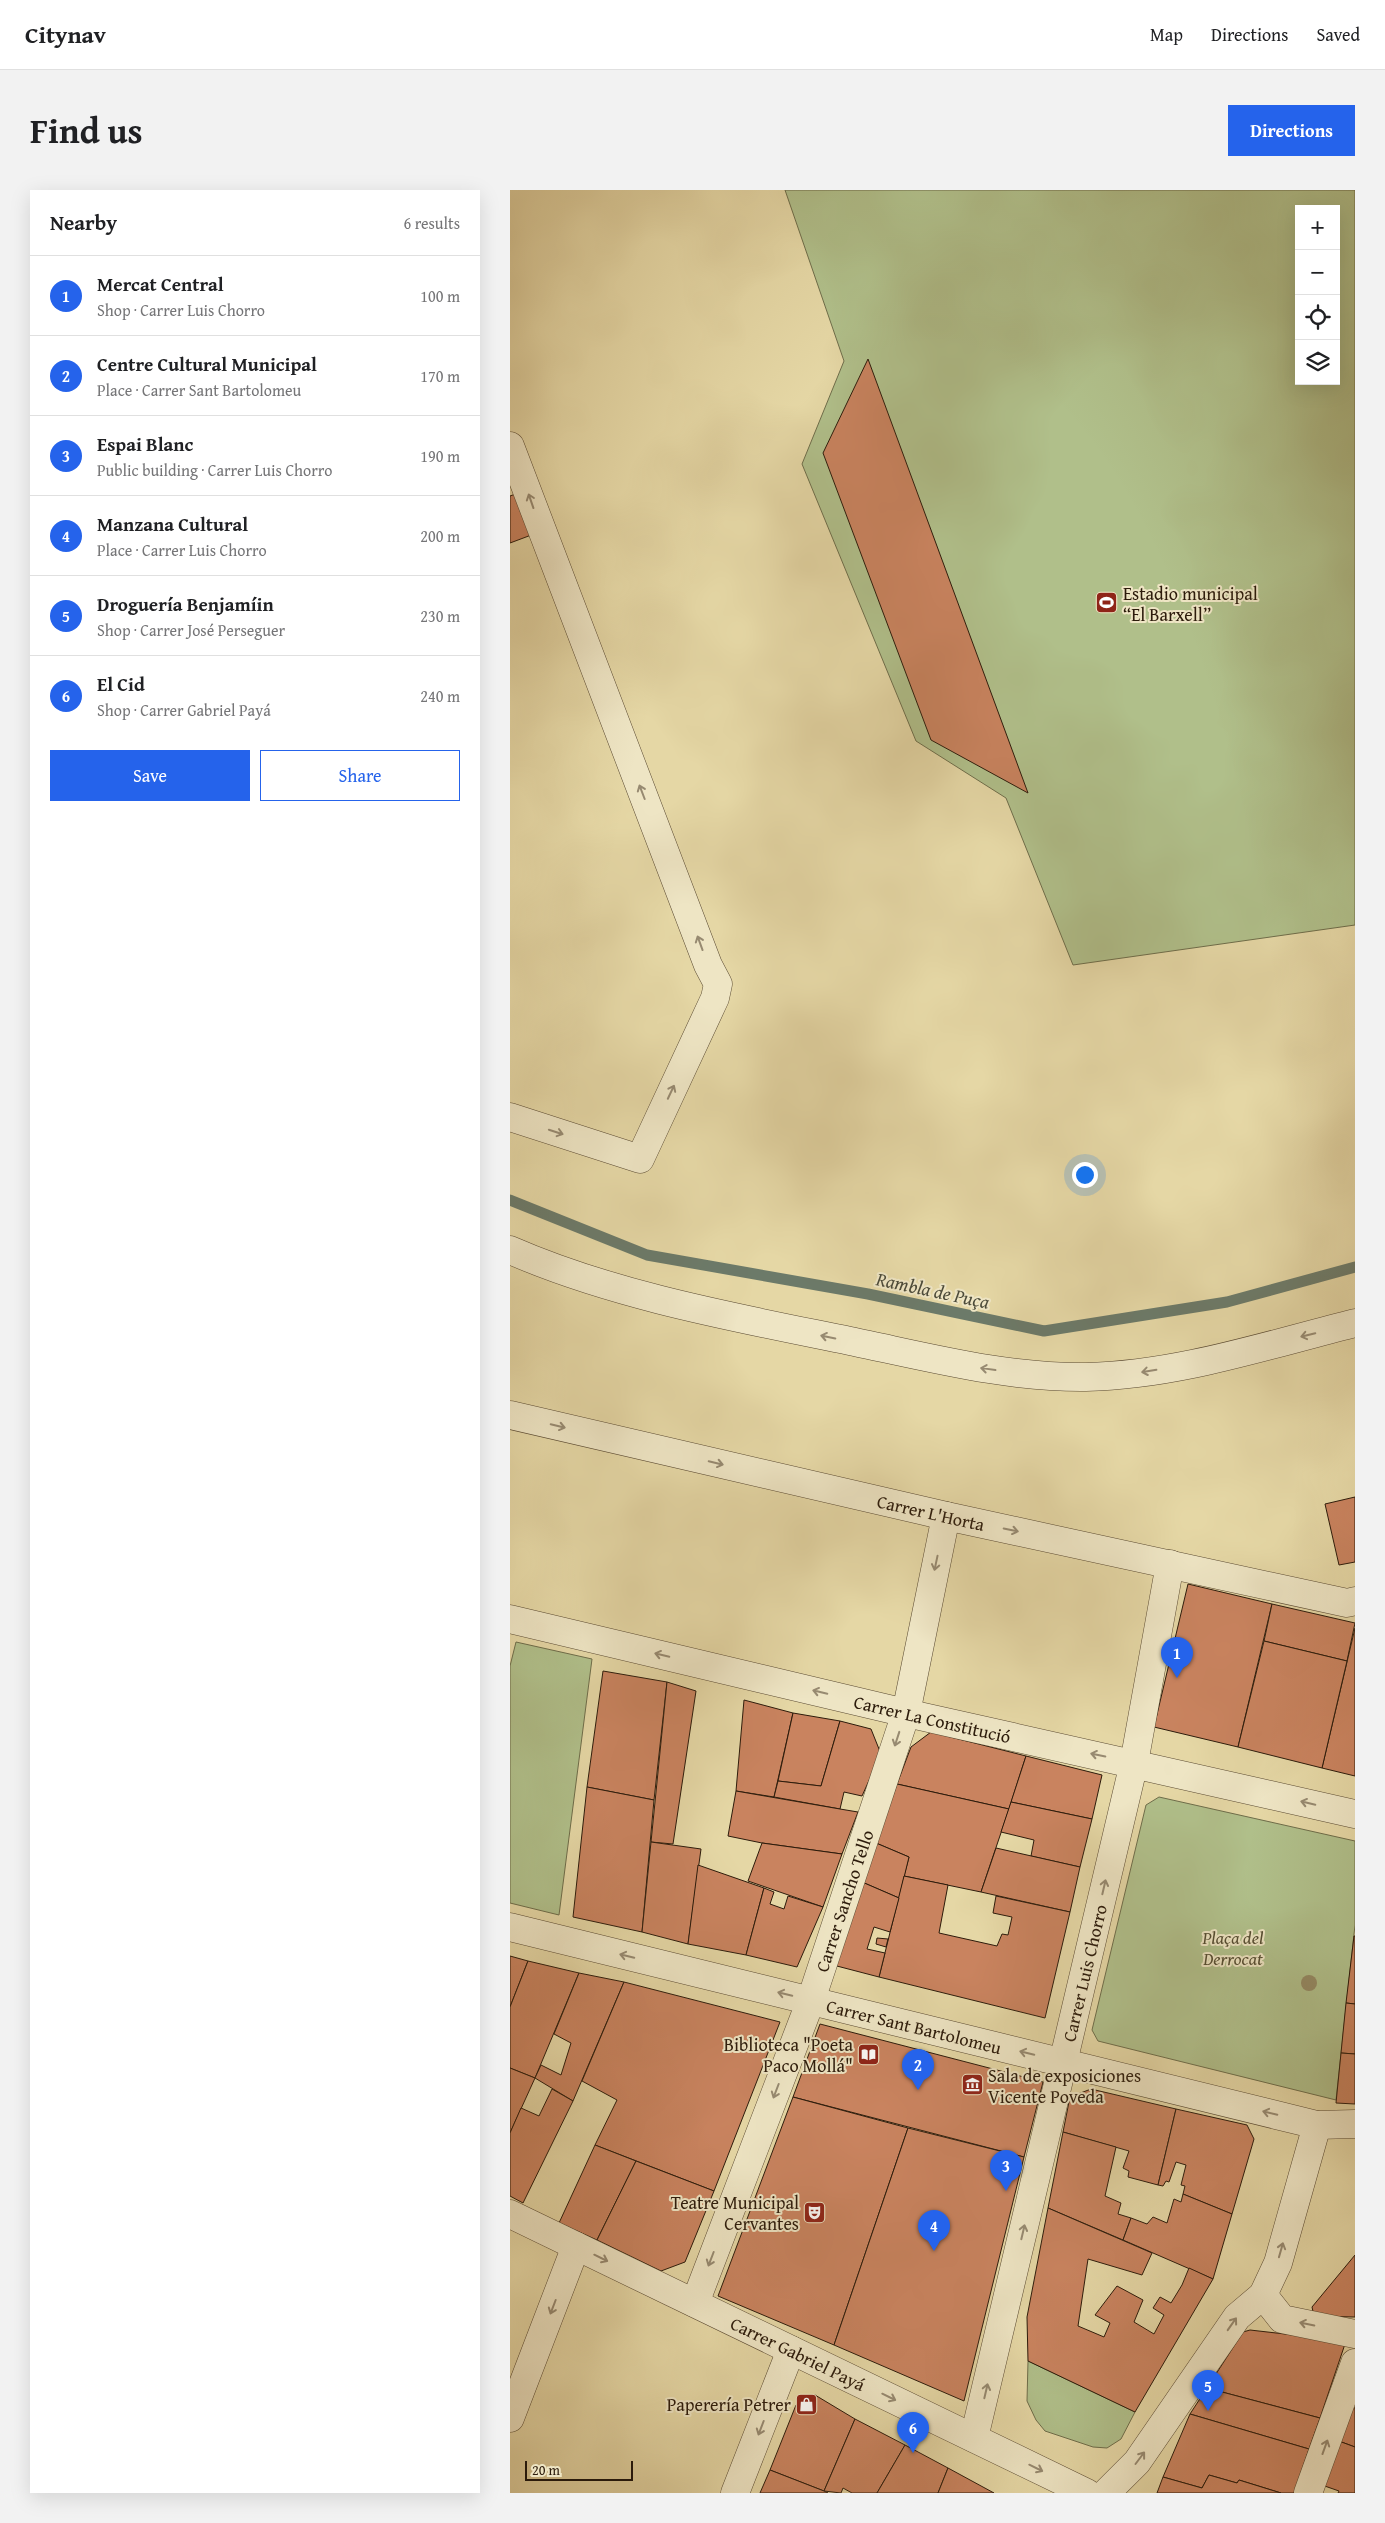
<!DOCTYPE html>
<html lang="en">
<head>
<meta charset="utf-8">
<style>
  body { margin:0; font-family:"Gentium Book Plus",serif; background:#f2f2f2; color:#202124 }
  .controls { position:absolute; right:15px; top:15px; display:grid; overflow:hidden; border-radius:0px; box-shadow:0 5px 20px #0002 }
  .controls button { width:45px; height:45px; display:grid; place-items:center; padding:0; border:0; border-bottom:1px solid #e0e0e0; background:#fff; color:#202124; font:25px sans-serif }
  .scale { position:absolute; left:15px; bottom:12px; width:108px; box-sizing:border-box; padding-left:5px; border:2px solid #2c1b0b; border-top:0; font-size:14px; line-height:18px; white-space:nowrap; color:#2c1b0b; -webkit-text-stroke:4px #eee5c4; paint-order:stroke }
  .you { position:absolute; left:574px; top:984px; width:18px; height:18px; margin:-12px; border:4px solid #fff; border-radius:50%; background:#1a73e8; box-shadow:0 0 0 8px #1a73e833 }
  .badge { display:grid; place-items:center; width:32px; height:32px; border-radius:50%; background:#2563eb; color:#fff; font-size:16px; font-weight:700 }
  .pin { position:absolute; translate:-50% -41px; filter:drop-shadow(0 1px 2px #0008) }
  .pin::after { content:''; position:absolute; top:26px; width:18px; height:15px; background:inherit; clip-path:polygon(0 0,100% 0,50% 100%) }
  .list { margin:0; padding:0; list-style:none }
  h2 { display:flex; justify-content:space-between; align-items:center; height:65px; margin:0; padding:0 20px; font-size:21px }
  h2 small { font-size:16px; font-weight:400; color:#757577 }
  .list li { display:grid; grid-template-columns:32px 1fr auto; gap:15px; align-items:center; box-sizing:border-box; height:80px; padding:0 20px; border-top:1px solid #e0e0e0 }
  .list b { display:block; font-size:19px; white-space:nowrap }
  .list p { margin:0; font-size:16px; white-space:nowrap; color:#757577 }
  .list em { font-size:16px; font-style:normal; color:#757577 }
  .actions { display:flex; gap:10px; padding:15px 20px }
  .actions a { flex:1; padding:11px 0; border:1px solid #2563eb; border-radius:0px; text-align:center; font-size:18px; color:#2563eb }
  .actions .main { background:#2563eb; color:#fff }
  .icon { flex:none; width:28px; height:28px; fill:none; stroke:currentColor; stroke-width:2; stroke-linecap:round; stroke-linejoin:round }
  .map { position:relative; flex:none; width:845px; height:2303px; overflow:hidden; border-radius:0px }
  header { display:flex; align-items:center; gap:30px; box-sizing:border-box; height:70px; padding:0 25px; background:#fff; border-bottom:1px solid #e0e0e0 }
  header strong { font-size:24px }
  nav { display:flex; gap:28px; margin-inline-start:auto; font-size:18px }
  .intro { display:flex; align-items:center; justify-content:space-between; box-sizing:border-box; height:120px; padding:0 30px }
  h1 { margin:0; font-size:35px }
  .button { padding:12px 22px; border-radius:0px; background:#2563eb; color:#fff; font-size:18px; font-weight:700 }
  main { display:flex; gap:30px; padding:0 30px }
  aside { flex:1; background:#fff; border-radius:0px; box-shadow:0 5px 20px #0002 }
  .map>svg:first-child { display:block }
  .green { fill:#b0bf8a; stroke:#6e6d4a; fill-rule:evenodd }
  .lines { fill:none; stroke-linecap:round; stroke-linejoin:round }
  .stream { stroke:#6c7a69; stroke-width:11 }
  .building { fill:#c9835f; stroke:#2c1b0b }
  .minor-casing { stroke:#5a4a32; stroke-width:29 }
  .minor { stroke:#eee5c4; stroke-width:28 }
  .tree { fill:#958b65 }
  .oneway { stroke:#978a71 }
  .labels { text-anchor:middle; dominant-baseline:central; stroke-width:4; stroke-linejoin:round; paint-order:stroke }
  .poi-label { font-size:18px; fill:#2c1b0b; stroke:#eee5c4; text-anchor:end }
  .street-label { font-size:18px; fill:#2c1b0b; stroke:#eee5c4 }
  .park-label { font-size:18px; font-style:italic; fill:#544c31; stroke:#eee5c4 }
  .water-label { font-size:19px; font-style:italic; fill:#4c4b3a; stroke:#eee5c4 }
</style>
</head>
<body>
<header>
<strong>Citynav</strong>
<nav><a>Map</a><a>Directions</a><a>Saved</a></nav>
</header>
<div class="intro"><h1>Find us</h1><a class="button">Directions</a></div>
<main>
<aside>
<h2>Nearby<small>6 results</small></h2>
<ul class="list">
<li><span class="badge">1</span><div><b>Mercat Central</b><p>Shop · Carrer Luis Chorro</p></div><em>100 m</em></li>
<li><span class="badge">2</span><div><b>Centre Cultural Municipal</b><p>Place · Carrer Sant Bartolomeu</p></div><em>170 m</em></li>
<li><span class="badge">3</span><div><b>Espai Blanc</b><p>Public building · Carrer Luis Chorro</p></div><em>190 m</em></li>
<li><span class="badge">4</span><div><b>Manzana Cultural</b><p>Place · Carrer Luis Chorro</p></div><em>200 m</em></li>
<li><span class="badge">5</span><div><b>Droguería Benjamíin</b><p>Shop · Carrer José Perseguer</p></div><em>230 m</em></li>
<li><span class="badge">6</span><div><b>El Cid</b><p>Shop · Carrer Gabriel Payá</p></div><em>240 m</em></li>
</ul>
<div class="actions"><a class="main">Save</a><a>Share</a></div>
</aside>
<div class="map">
<svg width="845" height="2303" viewBox="0 0 845 2303">
  <rect width="100%" height="100%" fill="#e5d7a5"/>
  <filter id="stains"><feTurbulence type="fractalNoise" baseFrequency=".004" numOctaves="4"/><feColorMatrix values="0 0 0 0 .2 0 0 0 0 .09 0 0 0 0 .02 0 0 0 .5 -.17"/></filter>
  <radialGradient id="worn" r=".72"><stop offset=".6" stop-color="#630" stop-opacity="0"/><stop offset="1" stop-color="#630" stop-opacity=".3"/></radialGradient>
  <g class="green">
    <path d="M275 0H845V735L563 775 496 608 406 551 292 274 334 171ZM789 19H826V191H789Z"/>
    <path d="M6 1452 82 1469 49 1725 0 1713V1476Z"/>
    <path d="M649 1607 845 1651V1735L826 1910 588 1851 582 1840 636 1615Z"/>
    <path d="M518 2171 625 2222 611 2249 597 2258 583 2257 535 2241 526 2230 517 2211Z"/>
  </g>
  <g class="lines">
    <path class="stream" d="M0 1010 137 1065 358 1104 534 1141 717 1112 845 1077"/>
  </g>
  <g class="building">
    <path d="M358 169 518 603 421 550 313 263Z"/>
    <path d="M8 303 24 344 0 353V306Z"/>
    <path d="M845 1307V1372L829 1375 815 1314Z"/>
    <path d="M678 1394 762 1414 728 1557 644 1537Z"/>
    <path d="M762 1414 845 1433 837 1471 754 1451Z"/>
    <path d="M845 1438V1586L812 1578Z"/>
    <path d="M754 1451 837 1471 812 1578 728 1557Z"/>
    <path d="M93 1481 157 1492 144 1610 77 1597Z"/>
    <path d="M157 1492 186 1501 163 1654 141 1652Z"/>
    <path d="M234 1510 283 1523 264 1607 226 1601Z"/>
    <path d="M283 1523 330 1531 311 1596 268 1591Z"/>
    <path d="M330 1531 361 1539 371 1564 352 1606 334 1602 330 1619 264 1607 268 1591 311 1596Z"/>
    <path d="M421 1542 516 1566 499 1619 387 1594 401 1557Z"/>
    <path d="M516 1566 592 1585 582 1629 501 1612Z"/>
    <path d="M387 1594 499 1619 471 1702 394 1686 399 1667 366 1653Z"/>
    <path d="M77 1597 144 1610 132 1742 63 1727Z"/>
    <path d="M226 1601 330 1619 348 1622 332 1664 252 1653 218 1646Z"/>
    <path d="M501 1612 582 1629 570 1677 521 1666 524 1650 491 1642Z"/>
    <path d="M141 1652 191 1659 178 1754 132 1742Z"/>
    <path d="M252 1653 332 1664 313 1717 238 1691Z"/>
    <path d="M366 1653 399 1667 389 1708 352 1692Z"/>
    <path d="M486 1658 570 1677 560 1722 471 1702Z"/>
    <path d="M188 1675 254 1698 236 1765 178 1754Z"/>
    <path d="M394 1686 438 1695 429 1743 487 1756 492 1744 498 1745 502 1727 483 1723 486 1706 560 1722 535 1828 369 1787Z"/>
    <path d="M352 1692 389 1708 380 1742 364 1737 357 1759 375 1763 369 1787 323 1775Z"/>
    <path d="M254 1698 264 1702 260 1714 274 1719 278 1706 313 1717 287 1777 236 1765Z"/>
    <path d="M844 1746H845V1814L836 1813Z"/>
    <path d="M367 1748 378 1749 376 1757 366 1754Z"/>
    <path d="M0 1766 18 1771 0 1817Z"/>
    <path d="M18 1771 69 1783 25 1888 0 1878V1817Z"/>
    <path d="M69 1783 114 1792 63 1911 25 1888 31 1875 51 1885 61 1853 44 1844Z"/>
    <path d="M114 1792 270 1832 204 2001 85 1955 107 1910 72 1891Z"/>
    <path d="M836 1813 845 1814V1864L831 1863Z"/>
    <path d="M310 1834 533 1892 514 1967 283 1907Z"/>
    <path d="M831 1863 845 1864V1914L826 1913Z"/>
    <path d="M0 1878 25 1888 0 1943Z"/>
    <path d="M42 1899 63 1911 13 2013 0 2006V1943L11 1918 29 1926Z"/>
    <path d="M581 1899 666 1919 648 1995 618 1987 619 1981 613 1978 619 1961 553 1942 560 1907Z"/>
    <path d="M283 1907 398 1938 324 2155 208 2106Z"/>
    <path d="M666 1919 737 1935 744 1949 722 2024 673 2004 675 1996 671 1995 676 1975 666 1972 659 1992 656 1991 653 1996 648 1995Z"/>
    <path d="M398 1938 514 1967 454 2211 324 2155Z"/>
    <path d="M553 1942 606 1957 595 2006 611 2013 608 2024 621 2028 613 2050 538 2018Z"/>
    <path d="M85 1955 126 1971 87 2050 49 2033Z"/>
    <path d="M126 1971 204 2001 175 2072 151 2081 87 2050Z"/>
    <path d="M673 2004 722 2024 703 2089 613 2050 621 2028 637 2034 643 2027 657 2033 664 2009 671 2012Z"/>
    <path d="M538 2018 642 2063 632 2085 578 2069 568 2136 594 2147 600 2133 585 2125 607 2096 633 2110 624 2132 644 2144 654 2125 643 2118 650 2107 661 2113 672 2095 679 2078 703 2089 625 2222 518 2171 517 2127Z"/>
    <path d="M845 2065V2127L804 2126 802 2117Z"/>
    <path d="M740 2140 836 2151 810 2228 697 2198 733 2142Z"/>
    <path d="M697 2198 810 2228 799 2259 680 2224Z"/>
    <path d="M305 2205 345 2229 314 2301 260 2280 286 2215Z"/>
    <path d="M839 2216 845 2218V2257L826 2250Z"/>
    <path d="M680 2224 799 2259 784 2303H771L729 2290 727 2293 699 2285 692 2298 653 2287Z"/>
    <path d="M345 2229 395 2255 367 2303H342L333 2298 331 2303 314 2301Z"/>
    <path d="M826 2250 845 2257V2303H828L829 2301 809 2294Z"/>
    <path d="M395 2255 438 2278 428 2303H367Z"/>
    <path d="M438 2278 484 2303H428Z"/>
    <path d="M260 2280 314 2301 318 2303H250Z"/>
    <path d="M699 2285 727 2293 729 2290 771 2303H647L653 2287 692 2298Z"/>
  </g>
  <g class="lines">
    <defs>
      <g id="minor">
        <path d="M0 256 198 775 208 794 205 808 130 969 0 927"/>
        <path d="M0 1060C105 1106 228 1128 340 1151 418 1167 496 1188 576 1187 668 1185 757 1155 845 1133"/>
        <path id="s1" d="M0 1225 436 1326 837 1413 845 1411"/>
        <path id="s2" d="M0 1429 396 1523 845 1624"/>
        <path id="s3" d="M0 1737 807 1935 845 1934"/>
        <path id="s4" d="M0 2024 577 2303"/>
        <path d="M753 2105 772 2129 845 2144"/>
        <path id="s5" d="M185 2113 301 1810 396 1523 436 1326"/>
        <path d="M0 2228 66 2056"/>
        <path id="s6" d="M464 2248 624 1573 660 1374"/>
        <path d="M225 2303 281 2160"/>
        <path d="M596 2303 627 2272 727 2127 753 2105 768 2073 807 1935"/>
        <path d="M798 2303 845 2173"/>
      </g>
    </defs>
    <use href="#minor" class="minor-casing"/>
    <use href="#minor" class="minor"/>
  </g>
  <circle class="tree" cx="799" cy="1793" r="8"/>
  <defs><path id="oneway-shaft" d="M-6 0H5M1.5-3L5.5 0L1.5 3" fill="none" stroke-width="1.6" stroke-linecap="round" stroke-linejoin="round" transform="scale(1.25)"/></defs>
  <g class="oneway">
    <use href="#oneway-shaft" transform="translate(21 311) rotate(-109)"/>
    <use href="#oneway-shaft" transform="translate(132 602) rotate(-111)"/>
    <use href="#oneway-shaft" transform="translate(190 753) rotate(-110)"/>
    <use href="#oneway-shaft" transform="translate(161 902) rotate(-65)"/>
    <use href="#oneway-shaft" transform="translate(46 942) rotate(18)"/>
    <use href="#oneway-shaft" transform="translate(798 1145) rotate(166)"/>
    <use href="#oneway-shaft" transform="translate(318 1147) rotate(-168)"/>
    <use href="#oneway-shaft" transform="translate(478 1179) rotate(-172)"/>
    <use href="#oneway-shaft" transform="translate(639 1181) rotate(171)"/>
    <use href="#oneway-shaft" transform="translate(48 1236) rotate(13)"/>
    <use href="#oneway-shaft" transform="translate(206 1273) rotate(13)"/>
    <use href="#oneway-shaft" transform="translate(501 1340) rotate(12)"/>
    <use href="#oneway-shaft" transform="translate(426 1373) rotate(102)"/>
    <use href="#oneway-shaft" transform="translate(152 1465) rotate(-167)"/>
    <use href="#oneway-shaft" transform="translate(310 1502) rotate(-167)"/>
    <use href="#oneway-shaft" transform="translate(387 1549) rotate(108)"/>
    <use href="#oneway-shaft" transform="translate(588 1565) rotate(-168)"/>
    <use href="#oneway-shaft" transform="translate(798 1613) rotate(-167)"/>
    <use href="#oneway-shaft" transform="translate(594 1697) rotate(-77)"/>
    <use href="#oneway-shaft" transform="translate(117 1766) rotate(-166)"/>
    <use href="#oneway-shaft" transform="translate(275 1804) rotate(-166)"/>
    <use href="#oneway-shaft" transform="translate(517 1863) rotate(-166)"/>
    <use href="#oneway-shaft" transform="translate(266 1901) rotate(111)"/>
    <use href="#oneway-shaft" transform="translate(760 1923) rotate(-166)"/>
    <use href="#oneway-shaft" transform="translate(513 2042) rotate(-77)"/>
    <use href="#oneway-shaft" transform="translate(771 2060) rotate(-74)"/>
    <use href="#oneway-shaft" transform="translate(91 2068) rotate(26)"/>
    <use href="#oneway-shaft" transform="translate(201 2069) rotate(111)"/>
    <use href="#oneway-shaft" transform="translate(43 2117) rotate(111)"/>
    <use href="#oneway-shaft" transform="translate(722 2134) rotate(-55)"/>
    <use href="#oneway-shaft" transform="translate(797 2134) rotate(-168)"/>
    <use href="#oneway-shaft" transform="translate(476 2201) rotate(-77)"/>
    <use href="#oneway-shaft" transform="translate(379 2207) rotate(26)"/>
    <use href="#oneway-shaft" transform="translate(251 2238) rotate(111)"/>
    <use href="#oneway-shaft" transform="translate(815 2257) rotate(-70)"/>
    <use href="#oneway-shaft" transform="translate(630 2268) rotate(-53)"/>
    <use href="#oneway-shaft" transform="translate(526 2278) rotate(26)"/>
  </g>
  <defs>
    <symbol id="stadium-square" viewBox="-11 -11 22 22"><rect x="-9" y="-9" width="18" height="18" rx="4" fill="#8f2418" stroke="#eee5c4"/><path d="M0-5a6.5 5 0 1 0 0 10a6.5 5 0 1 0 0-10ZM-3.5-1.8h7v3.6h-7Z" fill="#fff"/></symbol>
    <symbol id="library-square" viewBox="-11 -11 22 22"><rect x="-9" y="-9" width="18" height="18" rx="4" fill="#8f2418" stroke="#eee5c4"/><path d="M-6-4Q-3-5.5-.7-3.5V5Q-3 3-6 4ZM6-4Q3-5.5 .7-3.5V5Q3 3 6 4Z" fill="#fff"/></symbol>
    <symbol id="museum-square" viewBox="-11 -11 22 22"><rect x="-9" y="-9" width="18" height="18" rx="4" fill="#8f2418" stroke="#eee5c4"/><path d="M0-6L6-3V-2H-6V-3ZM-5-1h2V3h-2ZM-1-1h2V3h-2ZM3-1h2V3H3ZM-6 4H6V6H-6Z" fill="#fff"/></symbol>
    <symbol id="theatre-square" viewBox="-11 -11 22 22"><rect x="-9" y="-9" width="18" height="18" rx="4" fill="#8f2418" stroke="#eee5c4"/><path d="M-5-5.5Q0-4 5-5.5V0Q5 5 0 6Q-5 5-5 0ZM-3.3-2.5H-1v1.5H-3.3ZM1-2.5H3.3v1.5H1ZM-2.8 1Q0 5.5 2.8 1Z" fill="#fff"/></symbol>
    <symbol id="shop-square" viewBox="-11 -11 22 22"><rect x="-9" y="-9" width="18" height="18" rx="4" fill="#8f2418" stroke="#eee5c4"/><path d="M-5-2.5h2.3a2.7 3.5 0 0 1 5.4 0H5L5.5 6h-11ZM-1.5-2.5h3a1.5 2.3 0 0 0-3 0Z" fill="#fff"/></symbol>
  </defs>
  <g fill-rule="evenodd">
    <use href="#stadium-square" x="584" y="400" width="25" height="25"/>
    <use href="#library-square" x="346" y="1852" width="25" height="25"/>
    <use href="#museum-square" x="450" y="1882" width="25" height="25"/>
    <use href="#theatre-square" x="292" y="2010" width="25" height="25"/>
    <use href="#shop-square" x="284" y="2202" width="25" height="25"/>
  </g>
  <g class="labels">
    <g class="poi-label">
      <text x="613" y="403" text-anchor="start">Estadio municipal<tspan x="613" dy="21">“El Barxell”</tspan></text>
      <text x="343" y="1854">Biblioteca "Poeta<tspan x="343" dy="21">Paco Mollá"</tspan></text>
      <text x="478" y="1885" text-anchor="start">Sala de exposiciones<tspan x="478" dy="21">Vicente Poveda</tspan></text>
      <text x="289" y="2012">Teatre Municipal<tspan x="289" dy="21">Cervantes</tspan></text>
      <text x="281" y="2214">Paperería Petrer</text>
    </g>
    <g class="street-label">
      <text stroke="none"><textPath href="#s1" startOffset="432">Carrer L'Horta</textPath></text>
      <text stroke="none"><textPath href="#s2" startOffset="434">Carrer La Constitució</textPath></text>
      <text stroke="none"><textPath href="#s5" startOffset="429">Carrer Sancho Tello</textPath></text>
      <text stroke="none"><textPath href="#s6" startOffset="478">Carrer Luis Chorro</textPath></text>
      <text stroke="none"><textPath href="#s3" startOffset="416">Carrer Sant Bartolomeu</textPath></text>
      <text stroke="none"><textPath href="#s4" startOffset="320">Carrer Gabriel Payá</textPath></text>
    </g>
    <g class="park-label">
      <text x="723" y="1747">Plaça del<tspan x="723" dy="21">Derrocat</tspan></text>
    </g>
    <g class="water-label">
      <text transform="translate(423 1100) rotate(12)">Rambla de Puça</text>
    </g>
  </g>
  <rect width="100%" height="100%" filter="url(#stains)"/>
  <rect width="100%" height="100%" fill="url(#worn)"/>
</svg>
<div class="controls">
<button>+</button>
<button>−</button>
<button><svg class="icon" aria-label="locate" viewBox="0 0 24 24"><circle cx="12" cy="12" r="6"/><path d="M12 2v4M12 18v4M2 12h4M18 12h4"/></svg></button>
<button><svg class="icon" aria-label="layers" viewBox="0 0 24 24"><path d="M12 4l9 5-9 5-9-5zM3 14l9 5 9-5"/></svg></button>
</div>
<div class="scale">20 m</div>
<div class="you"></div>
<div class="pin badge" style="left:667px;top:1488px">1</div>
<div class="pin badge" style="left:408px;top:1900px">2</div>
<div class="pin badge" style="left:496px;top:2001px">3</div>
<div class="pin badge" style="left:424px;top:2061px">4</div>
<div class="pin badge" style="left:698px;top:2221px">5</div>
<div class="pin badge" style="left:403px;top:2263px">6</div>
</div>
</main>
</body>
</html>
